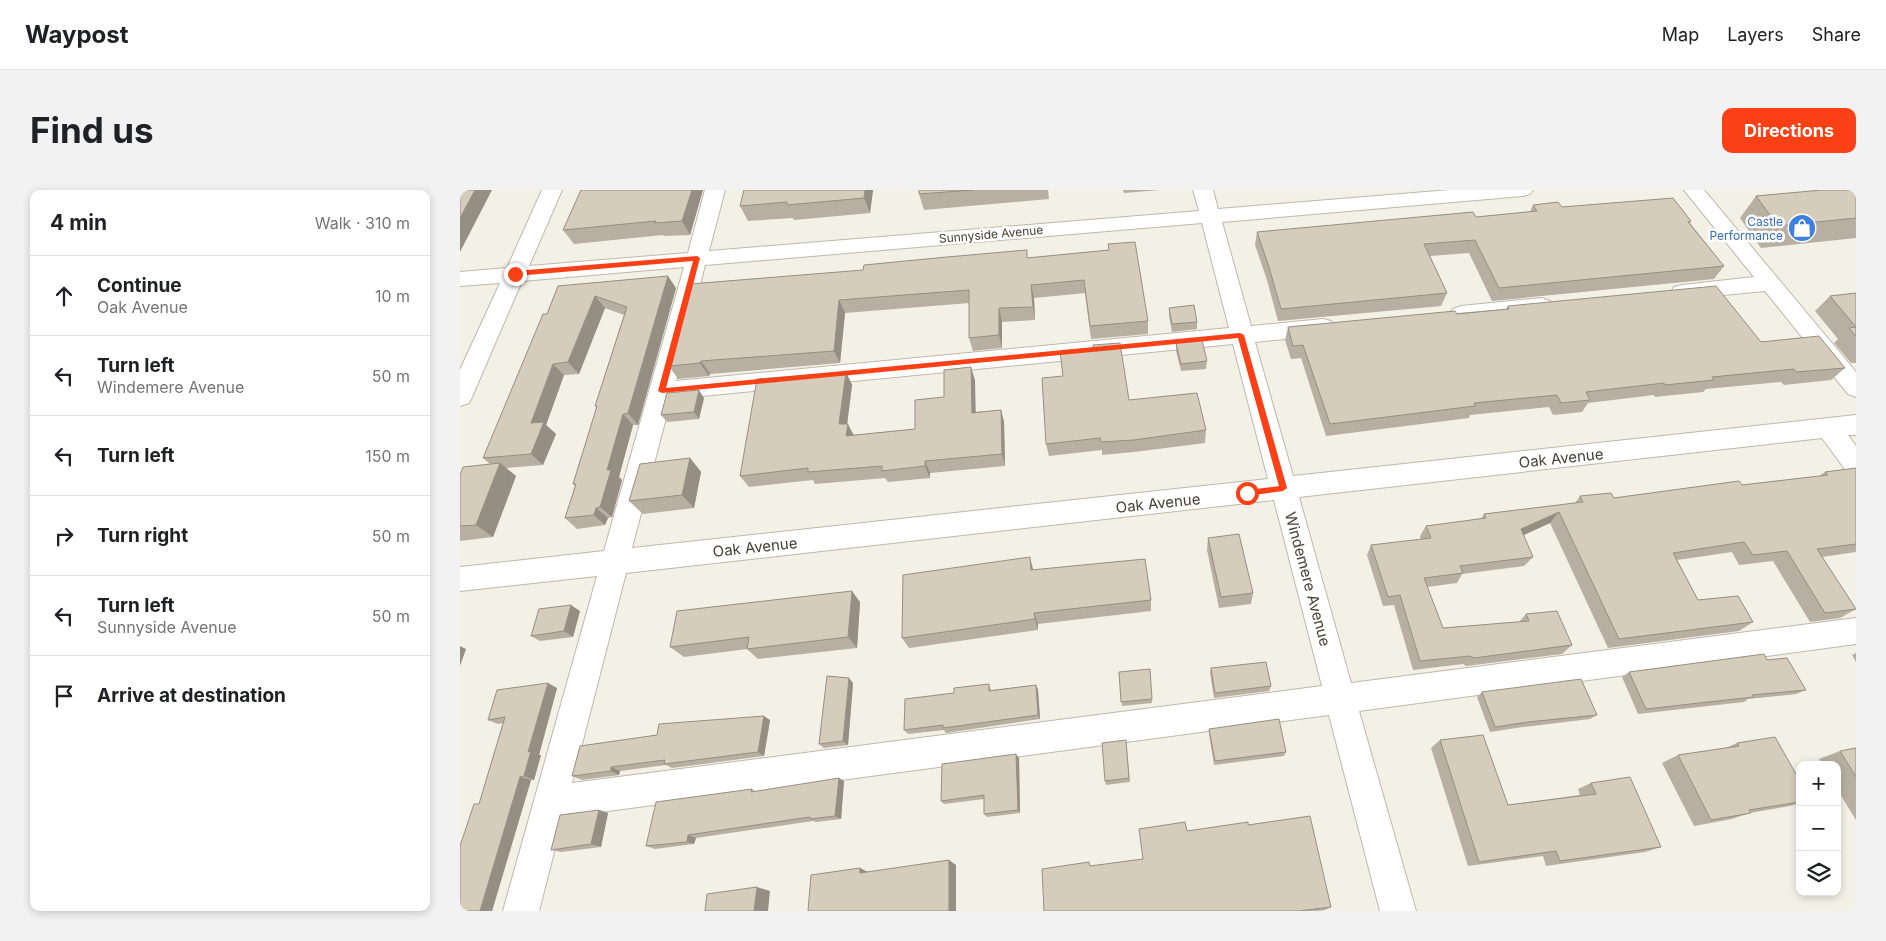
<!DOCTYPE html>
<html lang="en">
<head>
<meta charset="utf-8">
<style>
  body { margin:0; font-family:Inter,sans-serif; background:#f2f2f2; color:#202124 }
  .controls { position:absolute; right:15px; bottom:15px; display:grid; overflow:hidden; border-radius:10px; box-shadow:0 2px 8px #0003 }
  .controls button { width:45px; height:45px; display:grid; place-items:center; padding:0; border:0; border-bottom:1px solid #e0e0e0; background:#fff; color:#202124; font:25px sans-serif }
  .stop { position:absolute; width:15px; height:15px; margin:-11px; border:4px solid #fb4015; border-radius:50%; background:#fff }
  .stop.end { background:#fb4015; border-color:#fff; box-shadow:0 1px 5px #0008 }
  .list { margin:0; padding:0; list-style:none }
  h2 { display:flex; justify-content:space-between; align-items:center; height:65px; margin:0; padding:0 20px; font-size:21px }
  h2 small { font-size:16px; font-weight:400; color:#757577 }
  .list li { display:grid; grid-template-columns:32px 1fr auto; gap:15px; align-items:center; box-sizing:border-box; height:80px; padding:0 20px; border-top:1px solid #e0e0e0 }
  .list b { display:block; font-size:19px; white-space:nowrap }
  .list p { margin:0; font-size:16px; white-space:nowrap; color:#757577 }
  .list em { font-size:16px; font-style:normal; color:#757577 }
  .icon { flex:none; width:28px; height:28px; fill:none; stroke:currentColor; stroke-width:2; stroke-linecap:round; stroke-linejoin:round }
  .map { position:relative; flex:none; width:1396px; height:721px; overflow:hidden; border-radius:10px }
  header { display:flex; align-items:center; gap:30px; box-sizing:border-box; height:70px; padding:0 25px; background:#fff; border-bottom:1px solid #e0e0e0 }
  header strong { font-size:24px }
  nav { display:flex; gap:28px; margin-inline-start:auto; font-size:18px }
  .intro { display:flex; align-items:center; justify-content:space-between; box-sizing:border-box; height:120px; padding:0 30px }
  h1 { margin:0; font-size:35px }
  .button { padding:12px 22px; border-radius:10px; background:#fb4015; color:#fff; font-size:18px; font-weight:700 }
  main { display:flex; gap:30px; padding:0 30px }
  aside { flex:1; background:#fff; border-radius:10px; box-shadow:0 2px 8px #0003 }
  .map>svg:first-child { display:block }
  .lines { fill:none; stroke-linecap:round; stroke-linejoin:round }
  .minor-casing { stroke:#bfb8a9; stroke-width:2 }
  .minor { fill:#fff; fill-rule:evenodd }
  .wall { fill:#b7afa1 }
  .shaded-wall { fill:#958f83 }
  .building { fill:#d5ccbb; stroke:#958f83 }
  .route { fill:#fb4015 }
  .labels { text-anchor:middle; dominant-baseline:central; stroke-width:5; stroke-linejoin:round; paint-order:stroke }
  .far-shop-label { font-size:12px; fill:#366cbe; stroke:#fff; text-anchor:end }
  .far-street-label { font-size:12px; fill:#464035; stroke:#fff }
  .street-label { font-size:15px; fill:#464035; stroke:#fff }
</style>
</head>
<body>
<header>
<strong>Waypost</strong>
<nav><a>Map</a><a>Layers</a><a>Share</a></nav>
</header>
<div class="intro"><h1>Find us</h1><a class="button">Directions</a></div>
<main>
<aside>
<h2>4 min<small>Walk · 310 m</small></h2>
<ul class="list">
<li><svg class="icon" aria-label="ahead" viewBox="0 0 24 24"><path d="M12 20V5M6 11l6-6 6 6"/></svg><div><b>Continue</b><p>Oak Avenue</p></div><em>10 m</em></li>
<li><svg class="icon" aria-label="left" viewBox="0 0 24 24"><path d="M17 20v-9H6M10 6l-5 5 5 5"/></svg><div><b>Turn left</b><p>Windemere Avenue</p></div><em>50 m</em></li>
<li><svg class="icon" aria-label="left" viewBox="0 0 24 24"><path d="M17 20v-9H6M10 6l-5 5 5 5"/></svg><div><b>Turn left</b></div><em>150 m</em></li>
<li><svg class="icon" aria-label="right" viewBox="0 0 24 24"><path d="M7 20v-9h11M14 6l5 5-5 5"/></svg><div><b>Turn right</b></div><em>50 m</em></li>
<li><svg class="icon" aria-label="left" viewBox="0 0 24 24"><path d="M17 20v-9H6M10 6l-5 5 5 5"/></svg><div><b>Turn left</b><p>Sunnyside Avenue</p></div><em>50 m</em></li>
<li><svg class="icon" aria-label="arrive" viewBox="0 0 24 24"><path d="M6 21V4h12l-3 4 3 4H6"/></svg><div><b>Arrive at destination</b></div></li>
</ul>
</aside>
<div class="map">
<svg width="1396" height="721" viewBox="0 0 1396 721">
  <rect width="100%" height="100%" fill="#f3f0e6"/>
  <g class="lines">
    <defs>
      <g id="minor">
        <path d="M82 0H102L69 76 228 63 245 0H265L249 61 739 21 733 0H753L758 19 990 0H1073L1070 4 1063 6 762 32 791 136 863 129 871 131 874 137 871 143 863 145 795 152 833 286 1396 225V245H1388L1396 256V285L1387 282 1362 248 839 307 891 493 1396 428V454L899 521 956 721H920L869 525 103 627 79 721H43L137 386 0 401V377L144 361 224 77 62 91 12 207 9 213 0 216V180L40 93 0 96V82L47 78ZM742 33 769 138 216 191 245 75ZM773 154 808 289 172 358 211 209ZM814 310 862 496 112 593 166 383Z"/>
        <path d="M1224 0H1244L1396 182V207L1388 204 1305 101 1222 109 1214 107 1211 102 1214 97 1222 95 1294 87Z"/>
        <path d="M1082 108 1090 111 1093 116 1090 121 1001 132 993 129 990 124 993 119 1001 116Z"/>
      </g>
    </defs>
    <use href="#minor" class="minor-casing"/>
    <use href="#minor" class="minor"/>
  </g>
  <g class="wall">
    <path d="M121 0H243L230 45 204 46 203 45 114 54 103 40Z"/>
    <path d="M284 0H413L410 23 334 30 333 28 288 31 280 16Z"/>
    <path d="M459 0H588L589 9 464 20 459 4Z"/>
    <path d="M663 0H700L664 3Z"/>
    <path d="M1396 0V48L1301 58 1280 28 1296 6Z"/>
    <path d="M1073 15 1231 31 1230 33 1264 76 1254 89 1032 111 1009 63 970 66 987 103 981 116 818 131 807 90 795 55 797 42 1016 27 1070 22Z"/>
    <path d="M649 60 688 131V144L631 149 625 103 574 108 575 130 542 132V158L513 161 509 148V113L385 123 380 173 250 184 249 186 218 189 209 176 230 94 568 68Z"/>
    <path d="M98 96 216 98 178 235H173L159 287 162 290 152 327 148 328 145 335 117 339 105 328 115 296 113 294 137 217 135 216 164 125 145 118 119 184 104 185 86 235 96 244 83 275 46 278 56 286 33 347 0 351V285L30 274 23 268 87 124Z"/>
    <path d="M1396 103V173H1391L1374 153 1378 149 1355 121 1370 106Z"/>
    <path d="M1048 116 1301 152 1385 178 1371 190 1324 195 1321 192 1246 199 1243 202 1195 207 1194 205 1128 213 1122 222 1093 225 1089 217 1010 225 1009 228 866 246 841 168 831 169 825 150 828 137 1046 119Z"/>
    <path d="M709 118 737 132V139L712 142 709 126Z"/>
    <path d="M716 153 747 171 746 179 721 181 716 161Z"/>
    <path d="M386 182 392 195 387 234 394 245 455 239 484 207 515 190V222L541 220 544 232 545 276 470 283V288L428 292 425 288 355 294 353 290 289 297 280 286Z"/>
    <path d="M244 208 239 229 207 232 201 225Z"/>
    <path d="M669 210 746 240 745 253 674 262 642 265V260L589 266 586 254Z"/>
    <path d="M230 268 241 282 234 318 183 324 169 311Z"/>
    <path d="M1396 278V362L1362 367 1396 419 1380 428 1350 432 1313 371 1279 375 1272 362 1217 370 1238 410 1293 432 1279 441 1148 458 1090 333 1063 345 1073 367 1064 376 1002 384 997 393 967 397 983 438 1059 432 1066 424 1112 455 1102 464 1006 476 1003 474 953 480 934 415 923 416 907 365 911 355 961 350 960 346 966 336 1021 329 1024 324 1115 313 1120 306 1154 308 1282 295 1359 286 1365 282Z"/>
    <path d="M748 348 793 403 791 414 759 418 747 360Z"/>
    <path d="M573 380 691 410V421L578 434V440L449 458 442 448Z"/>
    <path d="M400 412 397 458 298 469 287 459 224 467 210 457Z"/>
    <path d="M120 421 113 447 80 451 71 446Z"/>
    <path d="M1396 463V472L1392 465Z"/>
    <path d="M1307 470 1346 500 1336 504 1288 509 1284 512 1178 524 1162 487 1169 482Z"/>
    <path d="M751 478 811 496 809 501 754 508 750 483Z"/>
    <path d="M659 482 692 509V513L662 516Z"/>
    <path d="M393 493 388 555 364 558 359 554Z"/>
    <path d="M529 494 531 500 576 495 578 500 580 529 486 543 484 540 448 544 444 540Z"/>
    <path d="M97 498 79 565H81L74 590H71L32 721H0L19 614 43 533 38 534 28 530Z"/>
    <path d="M1022 502 1137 525 1130 529 1063 537 1030 542 1017 507Z"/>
    <path d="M310 530 304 566 212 578 206 575 160 581 159 585 122 590 112 586Z"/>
    <path d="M749 539 826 562 824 566 754 575 749 544Z"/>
    <path d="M666 550 670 592 646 595 645 591Z"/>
    <path d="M980 550 1048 615 1120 605 1118 599 1131 593 1201 657 1185 662 1086 676 1083 666 1008 676 971 558Z"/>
    <path d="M1277 553 1340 591V613L1330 616 1290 623 1272 629 1234 636 1202 573 1218 565 1266 558Z"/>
    <path d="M1396 558V630L1377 599V575H1363L1359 569 1380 561Z"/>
    <path d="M559 568 560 623 527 627 524 624V609L484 614 481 611Z"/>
    <path d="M384 591 381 629 356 632 353 631 236 648 234 654 195 659 186 656 292 599 295 601Z"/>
    <path d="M139 620 148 623 141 657 101 662 91 660Z"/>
    <path d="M788 635 871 717 865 720 858 721H584L631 676 683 669 727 641Z"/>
  </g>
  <g class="shaded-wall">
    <path d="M15 0H32L0 62V28Z"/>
    <path d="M232 0H243L230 45 222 31Z"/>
    <path d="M405 0H413L410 23 404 8Z"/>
    <path d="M208 86 216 98 178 235 168 223Z"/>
    <path d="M571 95 574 108 575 130 573 117Z"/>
    <path d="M135 106 145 118 119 184 108 172Z"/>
    <path d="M379 110 385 123 380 173 374 161Z"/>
    <path d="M539 118 542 132V158L539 145Z"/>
    <path d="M241 171 250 184 249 186 240 173Z"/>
    <path d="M93 174 104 185 86 235 96 244 83 275 71 264V233Z"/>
    <path d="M511 177 515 190 516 235 512 223Z"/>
    <path d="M386 182 392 195 386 243 388 234 394 246H386L379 234Z"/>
    <path d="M239 200 244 208 239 229 234 222Z"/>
    <path d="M541 220 544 232 545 276 542 264Z"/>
    <path d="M163 224 173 235 159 287 162 290 152 327 140 317 147 280Z"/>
    <path d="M230 268 241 282 234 318 222 305Z"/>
    <path d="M465 271 470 283V288L465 276Z"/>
    <path d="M40 273 56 286 33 347 16 335Z"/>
    <path d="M136 318 148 328 145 335 134 325Z"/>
    <path d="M1099 322 1090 333 1053 350 1061 339Z"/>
    <path d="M570 367 573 379 574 392 571 380Z"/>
    <path d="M392 401 400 412 397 458 388 447Z"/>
    <path d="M111 415 120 421 113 447 104 441Z"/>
    <path d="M574 423 578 434V440L575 429Z"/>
    <path d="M0 456 6 459 0 476Z"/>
    <path d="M389 488 393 493 388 555 383 551Z"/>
    <path d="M88 493 97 498 79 565H81L74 590 64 586 68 562Z"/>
    <path d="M576 495 578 500 580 529 578 525Z"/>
    <path d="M304 526 310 530 304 566 298 562Z"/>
    <path d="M556 564 559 568 560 623 558 620Z"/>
    <path d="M151 577 160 581 159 585 151 581Z"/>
    <path d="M60 587 71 590 32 721H20Z"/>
    <path d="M379 588 384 591 381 629 375 626Z"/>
    <path d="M139 620 148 623 141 657 131 654Z"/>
    <path d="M228 645 236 648 234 654 227 652Z"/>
    <path d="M489 670 496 675V721H489Z"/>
    <path d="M400 678 410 683H400Z"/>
    <path d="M297 697 310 701 308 721H294Z"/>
  </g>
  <g class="building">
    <path d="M0 0H15L0 28Z"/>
    <path d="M121 0H232L222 31 195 33 196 31 103 40Z"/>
    <path d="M284 0H405L404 8 327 15V12L280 16Z"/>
    <path d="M459 0H513L459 4Z"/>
    <path d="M1362 0H1396V28L1318 36 1296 6Z"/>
    <path d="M1213 8 1231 31 1228 32 1264 76 1039 98 1015 50 964 54 987 103 821 119 809 77 797 42 1013 22 1016 27 1077 21 1073 15 1098 12 1102 17Z"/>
    <path d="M675 52 688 131 630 136 624 90 571 95 573 117 539 118V145L509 148V100L379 110 374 161 241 171 240 173 209 176 230 94 403 80 404 75 487 67 567 60V68L649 60 648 54Z"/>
    <path d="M208 86 168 223 163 224 147 280H151L140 317 136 318 134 325 105 328 116 294H113L137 216H135L167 117 135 106 108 172 93 174 71 233 84 232 71 264 23 268 83 124H87L98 96Z"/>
    <path d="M1256 96 1301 152 1359 146 1385 178 1336 182 1334 179 1252 187 1254 190 1205 195 1204 193 1126 202 1130 210 1101 213 1097 205 1014 213 1015 216 870 234 843 155 833 156 828 137 995 121 997 124 1049 119 1048 116Z"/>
    <path d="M1396 103V146L1389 138 1396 137 1370 106Z"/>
    <path d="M734 115 737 132 712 134 709 118Z"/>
    <path d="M742 150 747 171 721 174 716 153Z"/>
    <path d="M660 153 669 210 737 203 746 240 674 250 641 252 640 248 586 254 582 188 603 186 600 161 633 158V155Z"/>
    <path d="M511 177 512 223 541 220 542 264 465 271V276L422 281V276L348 282V278L280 286 297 189 386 182 379 234H388L386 246 455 239V210L484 207V180Z"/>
    <path d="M239 200 234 222 201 225 207 203Z"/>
    <path d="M230 268 222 305 169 311 180 274Z"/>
    <path d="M40 273 16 335 0 336V285L3 277Z"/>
    <path d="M1396 278V354L1357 359 1396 419 1365 423 1327 361 1293 365 1284 352 1213 363 1238 410 1278 406 1293 432 1159 449 1099 322 1061 339 1073 367 1000 376 1003 383 964 388 983 438 1069 431 1066 424 1097 421 1112 455 1014 468 1010 466 960 471 940 405 928 407 911 355 971 348 966 336 1026 328 1024 324 1123 312 1120 306 1151 303 1154 308 1279 291 1282 295 1368 285 1365 282Z"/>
    <path d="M779 344 793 403 761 407 748 348Z"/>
    <path d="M570 367 571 380 685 369 691 410 574 423 575 429 442 448 443 385Z"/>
    <path d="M392 401 388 447 287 459 289 447 210 457 217 421Z"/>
    <path d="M111 415 104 441 71 446 79 419Z"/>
    <path d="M1304 464 1307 470 1327 468 1346 500 1292 505 1293 507 1186 519 1169 482Z"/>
    <path d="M806 472 811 496 755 503 751 478Z"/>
    <path d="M690 479 692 509 661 512 659 482Z"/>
    <path d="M367 486 389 488 383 551 359 554Z"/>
    <path d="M1121 489 1137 525 1068 532 1035 537 1022 502Z"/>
    <path d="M88 493 68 562 71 561 64 586 60 587 20 721H0V656L14 614H19L45 527 28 530 37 500Z"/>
    <path d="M529 494V501L576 495 578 525 483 538V535L444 540 445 509 494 503V498Z"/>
    <path d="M304 526 298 562 204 574 205 570 151 577V581L112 586 120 556 197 545 199 534Z"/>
    <path d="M819 529 826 562 755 571 749 539Z"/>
    <path d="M1023 545 1048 615 1136 604 1131 593 1170 587 1201 657 1100 671 1096 661 1019 672 980 550Z"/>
    <path d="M1315 547 1340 591V612L1289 620 1291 623 1251 630 1218 565 1279 556 1277 553Z"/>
    <path d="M666 550 669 588 645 591 642 553Z"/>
    <path d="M1396 558V587L1380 561Z"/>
    <path d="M556 564 558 620 524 624V605L481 611 482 574Z"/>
    <path d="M379 588 375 626 350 629V627L228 645 227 652 186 656 196 612 292 599 291 602Z"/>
    <path d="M139 620 131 654 91 660 100 625Z"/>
    <path d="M850 626 871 717 839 721H584L582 679 629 672 630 676 683 669 679 639 725 632 727 641 788 632V635Z"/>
    <path d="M489 670V721H348L351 685 400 678V683Z"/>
    <path d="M297 697 294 721H245L247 704Z"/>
  </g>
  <path class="route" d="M237 66 240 68 206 198 780 143 784 145 827 298 823 301 787 306 783 303 787 300 819 296 778 148 202 203 198 201 233 71 55 86 52 84 55 81Z"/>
  <defs>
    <symbol id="shop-disc" viewBox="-11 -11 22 22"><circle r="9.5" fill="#3f7fe0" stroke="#fff"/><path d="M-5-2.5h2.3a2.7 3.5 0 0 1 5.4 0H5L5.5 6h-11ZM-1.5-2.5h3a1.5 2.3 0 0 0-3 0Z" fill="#fff"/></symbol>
  </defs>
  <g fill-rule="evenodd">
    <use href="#shop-disc" x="1326" y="22" width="32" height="32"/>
  </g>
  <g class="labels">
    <g class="far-shop-label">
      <text x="1323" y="31">Castle<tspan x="1323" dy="14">Performance</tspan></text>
    </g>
    <g class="far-street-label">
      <text transform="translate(531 44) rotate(-5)">Sunnyside Avenue</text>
    </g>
    <g class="street-label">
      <text transform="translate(1101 268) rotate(-6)">Oak Avenue</text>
      <text transform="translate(698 313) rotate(-6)">Oak Avenue</text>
      <text transform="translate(295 357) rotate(-6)">Oak Avenue</text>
      <text transform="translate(848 389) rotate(75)">Windemere Avenue</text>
    </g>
  </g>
</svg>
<div class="controls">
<button>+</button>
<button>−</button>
<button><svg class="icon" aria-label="layers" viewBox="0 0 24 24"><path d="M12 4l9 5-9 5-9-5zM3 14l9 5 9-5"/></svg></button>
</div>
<div class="stop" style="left:787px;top:303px"></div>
<div class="stop end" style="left:55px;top:84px"></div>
</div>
</main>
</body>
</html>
